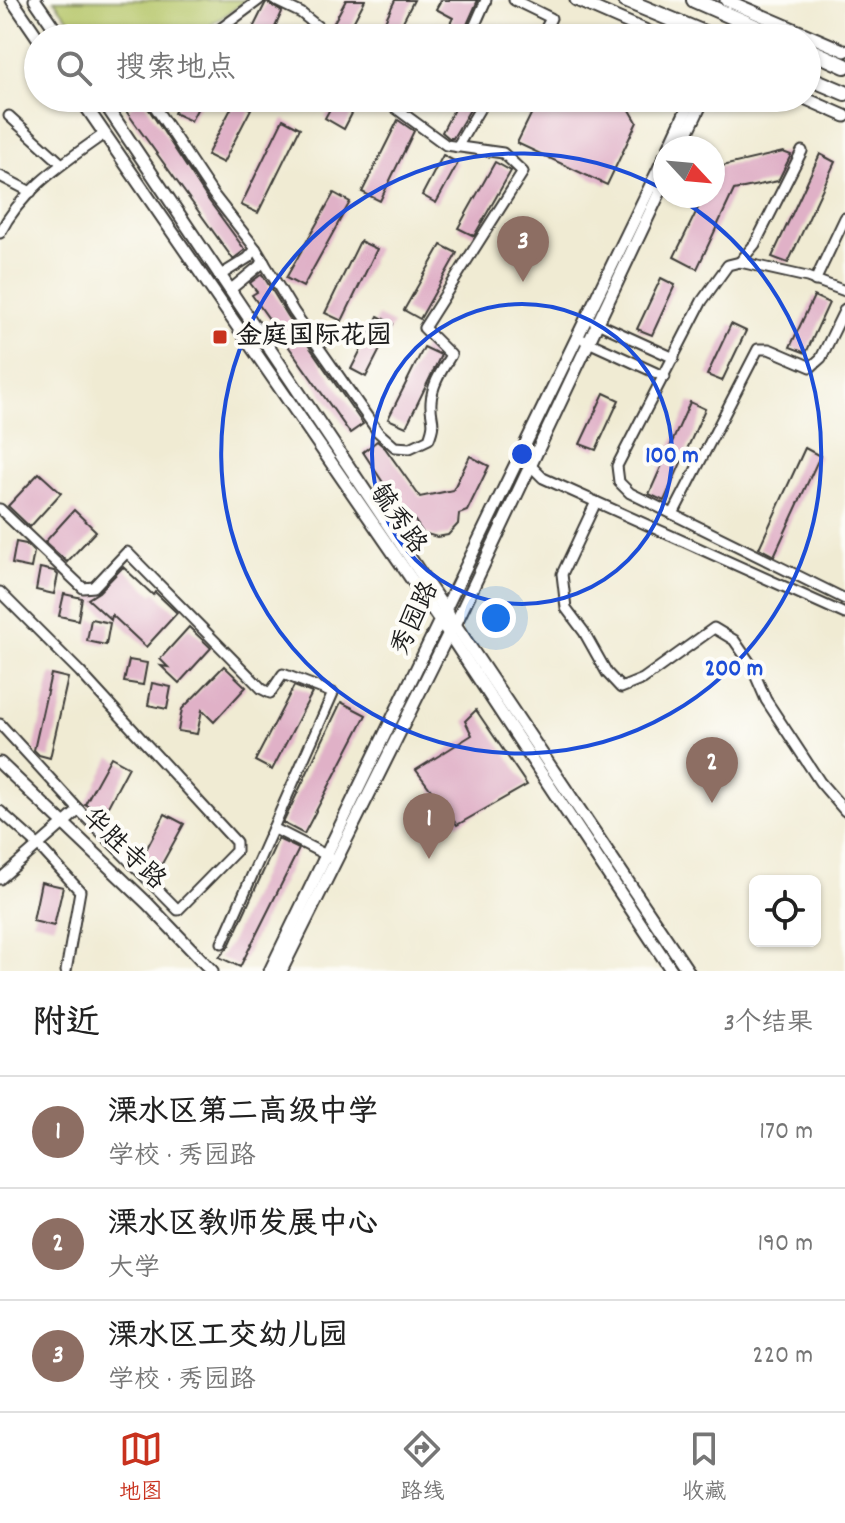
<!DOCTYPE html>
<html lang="zh">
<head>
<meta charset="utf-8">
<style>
  body { margin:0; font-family:Dekko,"LXGW WenKai TC",sans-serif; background:#f6f6f6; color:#222 }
  .controls { position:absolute; right:24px; bottom:24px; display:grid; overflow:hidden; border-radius:12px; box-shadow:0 2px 6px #0004 }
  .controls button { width:72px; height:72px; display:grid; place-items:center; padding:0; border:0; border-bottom:2px solid #e0e0e0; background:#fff; color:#222; font:40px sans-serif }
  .compass { position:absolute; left:653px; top:136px; width:72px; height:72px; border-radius:50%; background:#fff; box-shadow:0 2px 6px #0004; rotate:116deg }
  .you { position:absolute; left:496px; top:618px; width:28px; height:28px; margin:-20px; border:6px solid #fff; border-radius:50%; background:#1a73e8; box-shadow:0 0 0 12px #1a73e833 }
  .badge { display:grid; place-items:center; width:52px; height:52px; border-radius:50%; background:#c8321e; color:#fff; font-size:26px; font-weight:700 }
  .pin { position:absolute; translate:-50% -66px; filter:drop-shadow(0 2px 4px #0008) }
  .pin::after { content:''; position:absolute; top:42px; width:28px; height:24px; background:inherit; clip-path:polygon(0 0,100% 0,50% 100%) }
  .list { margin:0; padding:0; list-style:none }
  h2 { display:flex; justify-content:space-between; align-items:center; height:104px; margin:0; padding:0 32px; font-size:34px }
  h2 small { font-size:26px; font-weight:400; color:#767676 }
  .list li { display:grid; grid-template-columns:52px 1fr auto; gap:24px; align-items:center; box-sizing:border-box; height:112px; padding:0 32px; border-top:2px solid #e0e0e0 }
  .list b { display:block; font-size:30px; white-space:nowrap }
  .list p { margin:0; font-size:26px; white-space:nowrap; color:#767676 }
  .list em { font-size:26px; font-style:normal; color:#767676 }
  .icon { flex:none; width:44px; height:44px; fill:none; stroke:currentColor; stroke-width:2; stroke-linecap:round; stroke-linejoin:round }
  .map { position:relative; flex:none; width:845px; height:971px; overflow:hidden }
  .search { position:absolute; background:#fff; box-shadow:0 2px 6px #0004; left:24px; right:24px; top:24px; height:88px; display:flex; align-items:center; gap:20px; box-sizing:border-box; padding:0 28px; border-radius:44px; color:#767676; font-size:30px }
  .sheet { height:440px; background:#fff }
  nav { display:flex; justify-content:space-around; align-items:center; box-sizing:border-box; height:112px; border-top:2px solid #e0e0e0; background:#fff; font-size:22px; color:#767676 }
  nav a { display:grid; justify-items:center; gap:4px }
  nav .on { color:#c8321e }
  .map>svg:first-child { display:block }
  .green { fill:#b6c669; stroke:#697142; stroke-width:2 }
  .building { fill:#e0b1c7 }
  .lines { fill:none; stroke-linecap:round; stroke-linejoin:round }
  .minor-casing { stroke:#3c3b37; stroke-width:13 }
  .tertiary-casing { stroke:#3c3b37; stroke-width:15 }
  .primary-casing { stroke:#3c3b37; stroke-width:18 }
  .minor { stroke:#fff; stroke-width:9 }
  .tertiary { stroke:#fff; stroke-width:11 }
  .primary { stroke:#fff; stroke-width:14 }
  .ring { fill:none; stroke:#1d4ed8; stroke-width:4 }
  .poi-dot { fill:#c8321e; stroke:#fdfcf7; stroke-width:3 }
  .labels { text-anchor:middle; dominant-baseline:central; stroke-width:8; stroke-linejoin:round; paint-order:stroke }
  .poi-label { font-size:26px; font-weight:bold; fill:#1c1c1c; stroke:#fdfcf7; text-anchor:start }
  .street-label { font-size:26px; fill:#1c1c1c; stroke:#fdfcf7 }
  .centre { fill:#1d4ed8; stroke:#fdfcf7; stroke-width:4 }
  .ring-label { font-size:24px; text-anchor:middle; font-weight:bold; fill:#1d4ed8; stroke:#fdfcf7; stroke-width:8; stroke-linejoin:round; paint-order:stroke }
</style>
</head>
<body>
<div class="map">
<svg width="845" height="971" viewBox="0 0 845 971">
  <rect width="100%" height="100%" fill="#fdfcf7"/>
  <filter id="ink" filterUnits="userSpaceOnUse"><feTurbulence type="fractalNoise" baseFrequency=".0125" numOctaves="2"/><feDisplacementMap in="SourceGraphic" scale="16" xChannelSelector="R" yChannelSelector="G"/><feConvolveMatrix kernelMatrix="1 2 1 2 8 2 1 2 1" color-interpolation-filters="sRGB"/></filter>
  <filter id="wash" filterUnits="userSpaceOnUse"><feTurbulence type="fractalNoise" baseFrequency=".006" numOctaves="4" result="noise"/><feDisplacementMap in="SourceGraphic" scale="32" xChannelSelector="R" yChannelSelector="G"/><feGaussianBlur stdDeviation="1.8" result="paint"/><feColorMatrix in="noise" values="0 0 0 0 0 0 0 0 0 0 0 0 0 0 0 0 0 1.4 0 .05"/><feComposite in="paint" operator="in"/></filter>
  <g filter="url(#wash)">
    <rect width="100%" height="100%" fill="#f0ebd3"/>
    <path class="green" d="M54 0H247L192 38H83Z"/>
    <g id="blocks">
      <g class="building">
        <path d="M346 0H365L345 38 331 28Z"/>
        <path d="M395 0H414L398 31 410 38H382L389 24 385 21Z"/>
        <path d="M441 0H478L461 38H442L453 18 436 9Z"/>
        <path d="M266 2 282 12 270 38H248Z"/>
        <path d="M181 98H203L191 121 174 113Z"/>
        <path d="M336 98H360L344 129 325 118Z"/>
        <path d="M460 98H477L453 138H449L442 132Z"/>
        <path d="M539 98H623L637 122 607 185 517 143Z"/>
        <path d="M142 99 207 198 245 250 233 259 126 111Z"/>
        <path d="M235 101 251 109 223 163 207 155Z"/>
        <path d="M283 119 300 128 258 213 241 205Z"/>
        <path d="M398 120 414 131 380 201 362 192Z"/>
        <path d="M783 152 791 155 778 181 734 190 697 269 674 257 704 196H713V178L718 167Z"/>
        <path d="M820 154 835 162 788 263 772 257Z"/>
        <path d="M443 155 458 163 436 203 422 195Z"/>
        <path d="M495 162 511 171 474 236 458 228Z"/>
        <path d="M334 193 350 202 303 287 286 278Z"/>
        <path d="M360 241 377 249 342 321 325 313Z"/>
        <path d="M441 245 457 253 420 319 404 310Z"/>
        <path d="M262 274 288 316 363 424 350 433 252 295 257 292 250 283Z"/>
        <path d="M661 278 675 285 652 335 637 329Z"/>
        <path d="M814 296 829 303 806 353 790 347Z"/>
        <path d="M378 316 393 324 366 377 351 369Z"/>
        <path d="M731 324 746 331 722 381 707 375Z"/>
        <path d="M424 347 441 355 406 427 388 419Z"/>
        <path d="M604 393 619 400 596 450 580 444Z"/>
        <path d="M690 402 705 409 664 501 649 494Z"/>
        <path d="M377 441 385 448 420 497 453 490 470 456 489 466 467 511 459 514 458 524 448 535 437 537 423 533 415 521 407 519 363 452Z"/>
        <path d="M805 448 820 456 774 556 759 548Z"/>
        <path d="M39 473 61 493 30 527 8 506Z"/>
        <path d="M74 510 96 531 67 562 45 542Z"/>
        <path d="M16 542 26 544 34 552 31 568 12 564Z"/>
        <path d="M123 567 153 595 155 592 177 613 146 647 112 615 111 620 88 599 99 592Z"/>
        <path d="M40 568 54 571 58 575 54 594 36 590Z"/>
        <path d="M64 594 82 598 78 620 59 616Z"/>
        <path d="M91 619 110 623 106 645 87 641Z"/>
        <path d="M189 627 211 648 179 683 161 666 168 667 160 659Z"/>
        <path d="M129 660 147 663 143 685 124 682Z"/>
        <path d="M224 666 246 687 214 722 202 710 197 734 178 731 182 709Z"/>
        <path d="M51 674 68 678 50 758 39 755 34 750Z"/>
        <path d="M152 683 171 687 167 709 148 705Z"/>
        <path d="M294 686 312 693 272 770 255 761Z"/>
        <path d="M341 702 366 715 304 834 283 823Z"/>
        <path d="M476 710 527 785 457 825 416 770 472 735 465 721Z"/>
        <path d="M111 757 129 767 104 814 85 804Z"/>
        <path d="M165 814 184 824 158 871 140 861Z"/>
        <path d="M278 839 299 849 240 967 219 957 229 946Z"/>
        <path d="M41 882 63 887 54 926 33 921Z"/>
      </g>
    </g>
  </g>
  <g filter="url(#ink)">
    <use href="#blocks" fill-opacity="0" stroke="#3c3b37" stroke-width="2"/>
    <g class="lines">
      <defs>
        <g id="minor">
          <path d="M274 0 301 13 332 38"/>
          <path d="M514 0 551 18 541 38"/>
          <path d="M208 38 259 0"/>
          <path d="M485 38 474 27 486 0"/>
          <path d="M149 98 213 194 256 249 294 312 378 432 395 447 410 448 429 439C437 418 430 421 431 402 432 384 442 370 451 355L424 328 523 172 503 153 446 145 382 98"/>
          <path d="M9 116 62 164"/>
          <path d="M457 147 486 98"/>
          <path d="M0 176 31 192"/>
          <path d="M0 233C22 189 65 162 104 134"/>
          <path d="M740 262 755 244 802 151"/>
          <path d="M219 276 248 258 256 249"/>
          <path d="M815 281 845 218"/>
          <path d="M230 290 264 262"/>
          <path d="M845 291 807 277 740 262 728 265 702 301 617 466 619 482 630 493 845 599"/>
          <path d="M593 321 674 358"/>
          <path d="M584 340 665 377"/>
          <path d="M531 466 543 478 845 614"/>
          <path d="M596 502 562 574 566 608 584 632 607 673 621 688 643 679 714 628 734 640 750 663 766 700 820 782 845 811"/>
          <path d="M0 509 83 588 94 587 127 552 262 689 270 693 283 674 333 693 222 943"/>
          <path d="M673 514 758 349H769L811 367 821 358 845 309"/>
          <path d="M0 592 80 672 236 842V851L178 910 79 810 0 724"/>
          <path d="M0 811 39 846 80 891 66 971"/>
          <path d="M273 828 330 857"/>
          <path d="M0 879 79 810"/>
        </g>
        <g id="tertiary">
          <path d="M12 0 38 38"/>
          <path d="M35 0 61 38"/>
          <path d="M576 0 663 38"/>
          <path d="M726 0 845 51"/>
          <path d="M80 98 441 622 672 971"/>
          <path d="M101 98 688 971"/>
          <path d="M804 98 845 116"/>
          <path d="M669 148 692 98"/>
          <path d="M680 148 704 98"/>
          <path d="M0 763 147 903 212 971"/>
          <path d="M270 971 665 156"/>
          <path d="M281 971 448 635 455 625 665 181"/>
        </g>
        <g id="primary">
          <path d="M625 0 716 38"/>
          <path d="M694 0 781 38"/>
          <path d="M807 49 845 66"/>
          <path d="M807 77 845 93"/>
        </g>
      </defs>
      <use href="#minor" class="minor-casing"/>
      <use href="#tertiary" class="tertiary-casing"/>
      <use href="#primary" class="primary-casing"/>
      <use href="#minor" class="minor"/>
      <use href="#tertiary" class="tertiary"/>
      <use href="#primary" class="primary"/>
    </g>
  </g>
  <g class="ring">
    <circle cx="522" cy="454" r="150"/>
    <path d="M677 197A300 300 0 1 1 663 189"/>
  </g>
  <rect class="poi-dot" x="212" y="329" width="16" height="16" rx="4"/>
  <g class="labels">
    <g class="poi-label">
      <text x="236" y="337">金庭国际花园</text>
    </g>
    <g class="street-label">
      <text transform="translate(397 520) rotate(55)">毓秀路</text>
      <text transform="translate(416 619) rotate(-65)">秀园路</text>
      <text transform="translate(123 850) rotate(44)">华胜寺路</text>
    </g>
  </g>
  <circle cx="522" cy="454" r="12" class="centre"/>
  <g class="ring-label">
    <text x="672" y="462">100 m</text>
    <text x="734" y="675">200 m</text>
  </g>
</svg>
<div class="controls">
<button><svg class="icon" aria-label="locate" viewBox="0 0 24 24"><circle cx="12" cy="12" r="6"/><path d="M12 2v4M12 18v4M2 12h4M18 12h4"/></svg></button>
</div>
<svg class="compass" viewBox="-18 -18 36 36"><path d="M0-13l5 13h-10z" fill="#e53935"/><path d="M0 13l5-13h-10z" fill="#767676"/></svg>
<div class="you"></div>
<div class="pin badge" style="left:429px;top:859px;background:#8d6e63">1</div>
<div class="pin badge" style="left:712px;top:803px;background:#8d6e63">2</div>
<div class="pin badge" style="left:523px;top:282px;background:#8d6e63">3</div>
<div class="search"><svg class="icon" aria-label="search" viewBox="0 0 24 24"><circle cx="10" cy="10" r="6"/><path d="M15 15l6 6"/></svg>搜索地点</div>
</div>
<section class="sheet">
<h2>附近<small>3个结果</small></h2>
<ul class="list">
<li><span class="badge" style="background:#8d6e63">1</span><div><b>溧水区第二高级中学</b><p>学校 · 秀园路</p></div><em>170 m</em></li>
<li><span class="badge" style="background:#8d6e63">2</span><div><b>溧水区教师发展中心</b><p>大学</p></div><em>190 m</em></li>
<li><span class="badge" style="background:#8d6e63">3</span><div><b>溧水区工交幼儿园</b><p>学校 · 秀园路</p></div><em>220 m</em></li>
</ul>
</section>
<nav>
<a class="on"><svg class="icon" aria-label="map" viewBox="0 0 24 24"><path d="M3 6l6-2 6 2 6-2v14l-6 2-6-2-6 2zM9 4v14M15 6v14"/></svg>地图</a>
<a><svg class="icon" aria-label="directions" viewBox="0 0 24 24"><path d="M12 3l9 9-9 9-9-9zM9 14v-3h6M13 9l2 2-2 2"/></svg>路线</a>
<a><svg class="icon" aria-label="saved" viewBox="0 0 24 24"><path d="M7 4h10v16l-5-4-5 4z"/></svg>收藏</a>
</nav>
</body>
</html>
